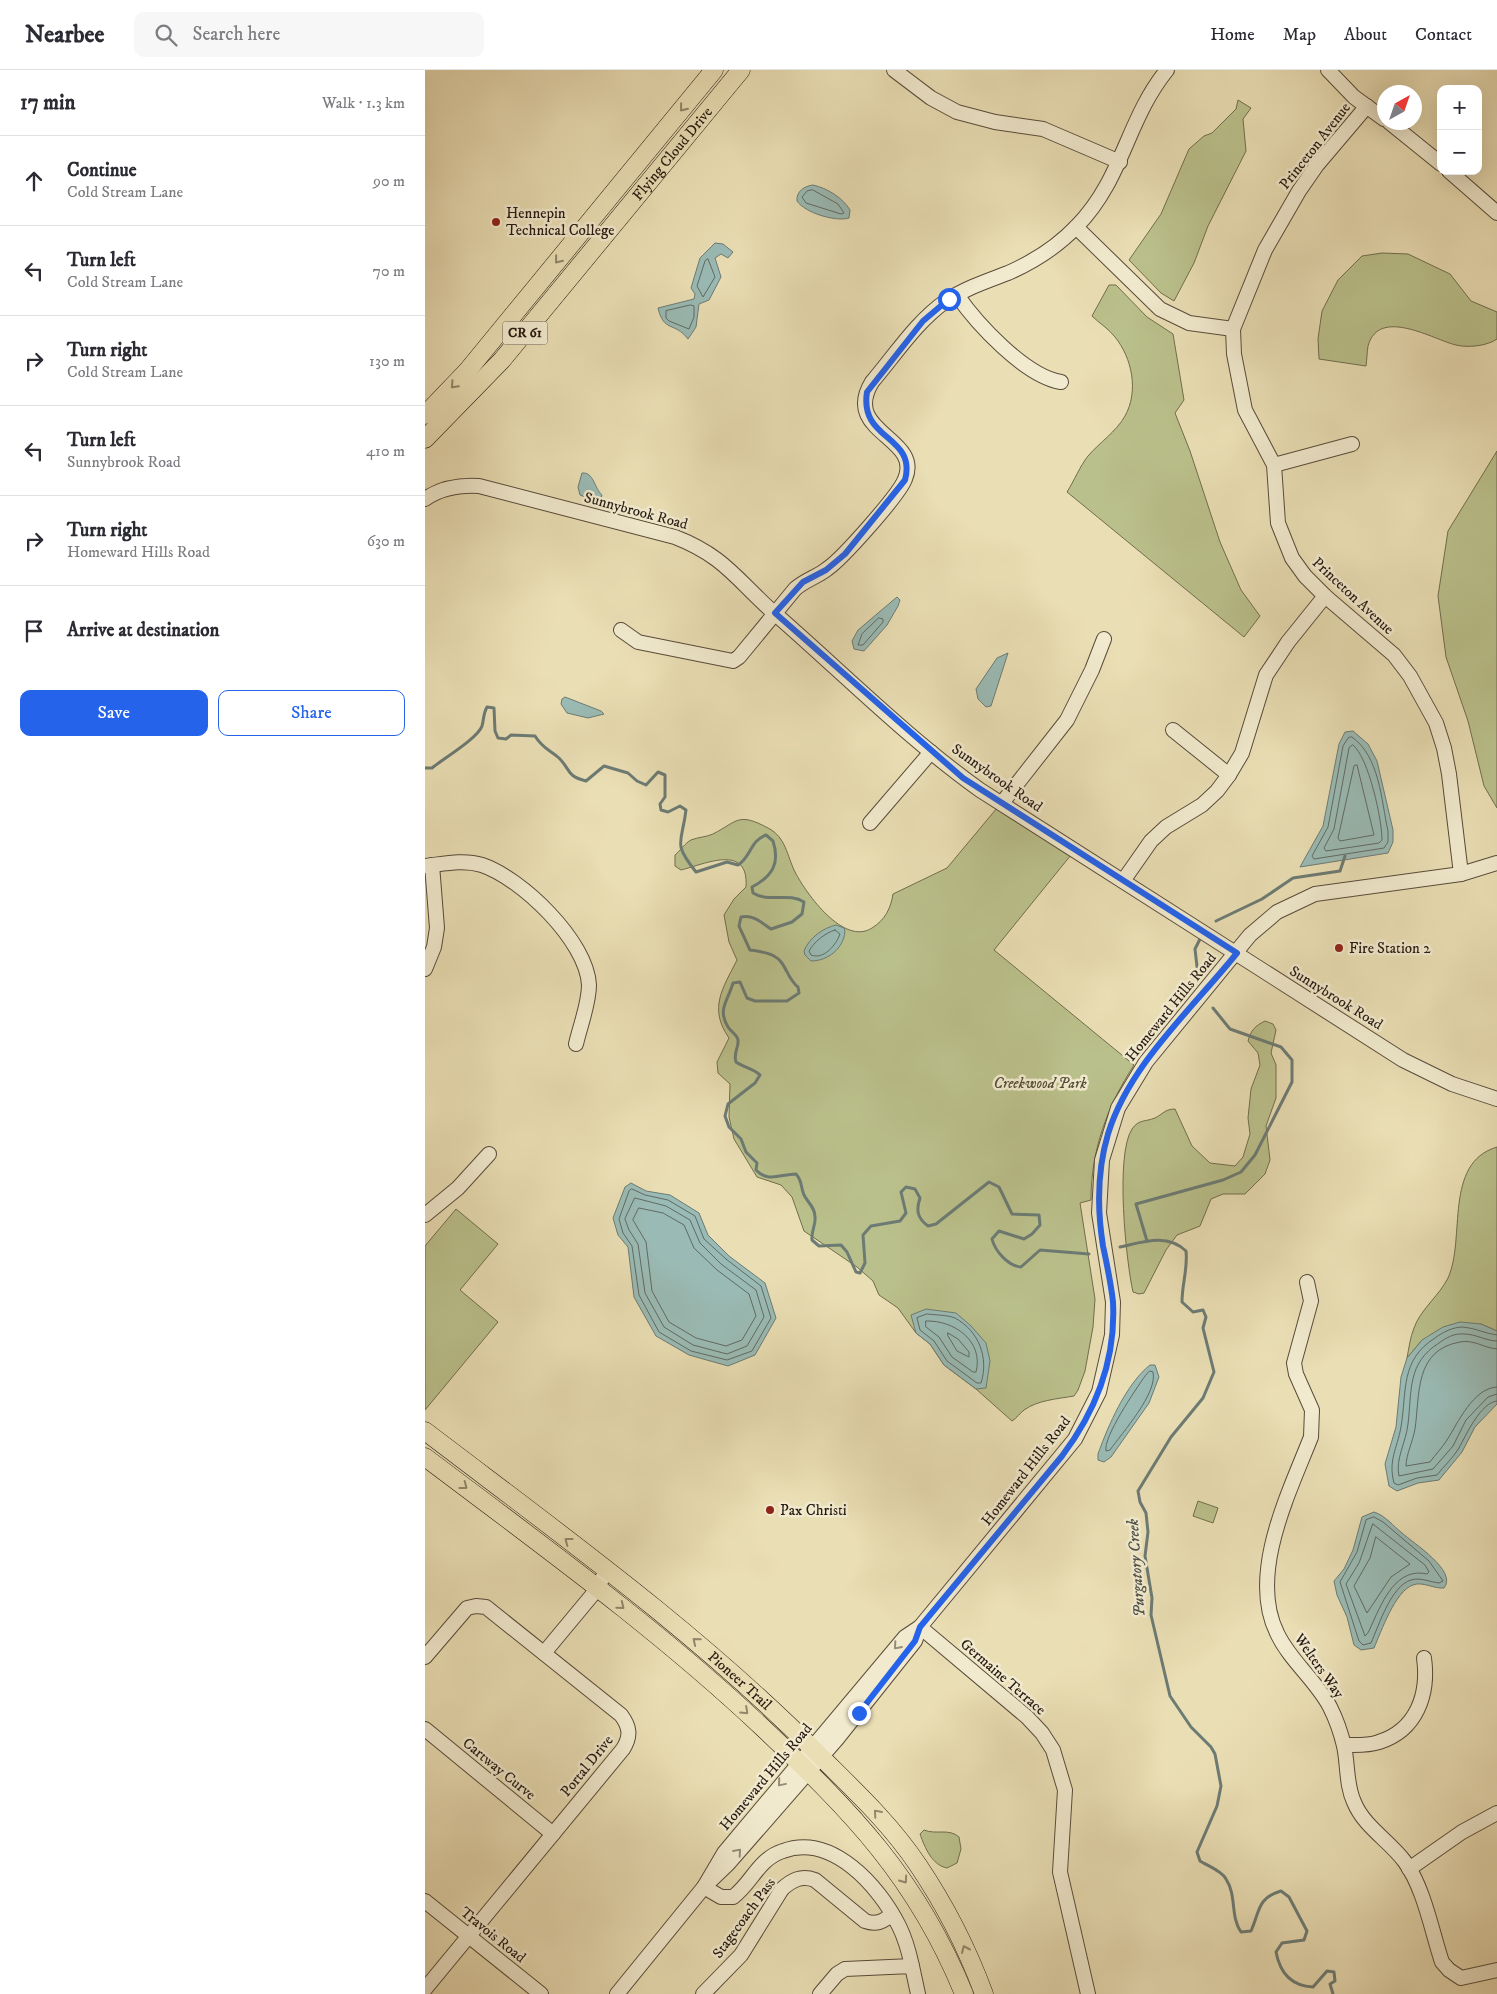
<!DOCTYPE html>
<html lang="en">
<head>
<meta charset="utf-8">
<style>
  body { margin:0; font-family:"IM FELL DW Pica",serif; background:#f7f7f7; color:#2b2b33 }
  .controls { position:absolute; right:15px; top:15px; display:grid; overflow:hidden; border-radius:10px; box-shadow:0 5px 20px #0002 }
  .controls button { width:45px; height:45px; display:grid; place-items:center; padding:0; border:0; border-bottom:1px solid #e1e1e2; background:#fff; color:#2b2b33; font:25px sans-serif }
  .compass { position:absolute; left:952px; top:15px; width:45px; height:45px; border-radius:50%; background:#fff; box-shadow:0 5px 20px #0002; rotate:40deg }
  .stop { position:absolute; width:15px; height:15px; margin:-11px; border:4px solid #2563eb; border-radius:50%; background:#fff }
  .stop.end { background:#2563eb; border-color:#fff; box-shadow:0 1px 5px #0008 }
  .list { margin:0; padding:0; list-style:none }
  h2 { display:flex; justify-content:space-between; align-items:center; height:65px; margin:0; padding:0 20px; font-size:21px }
  h2 small { font-size:16px; font-weight:400; color:#7c7c81 }
  .list li { display:grid; grid-template-columns:32px 1fr auto; gap:15px; align-items:center; box-sizing:border-box; height:90px; padding:0 20px; border-top:1px solid #e1e1e2 }
  .list b { display:block; font-size:19px; white-space:nowrap }
  .list p { margin:0; font-size:16px; white-space:nowrap; color:#7c7c81 }
  .list em { font-size:16px; font-style:normal; color:#7c7c81 }
  .actions { display:flex; gap:10px; padding:15px 20px }
  .actions a { flex:1; padding:11px 0; border:1px solid #2563eb; border-radius:10px; text-align:center; font-size:18px; color:#2563eb }
  .actions .main { background:#2563eb; color:#fff }
  .icon { flex:none; width:28px; height:28px; fill:none; stroke:currentColor; stroke-width:2; stroke-linecap:round; stroke-linejoin:round }
  .map { position:relative; flex:none; width:1072px; height:1924px; overflow:hidden }
  header { display:flex; align-items:center; gap:30px; box-sizing:border-box; height:70px; padding:0 25px; background:#fff; border-bottom:1px solid #e1e1e2 }
  header strong { font-size:24px }
  nav { display:flex; gap:28px; margin-inline-start:auto; font-size:18px }
  .search { width:350px; height:45px; background:#f7f7f7; display:flex; align-items:center; gap:12px; box-sizing:border-box; padding:0 18px; border-radius:10px; color:#7c7c81; font-size:19px }
  main { display:flex }
  aside { flex:1; background:#fff }
  .map>svg:first-child { display:block }
  .green { fill:#bac08b; stroke:#706d4e }
  .water { fill:#9abbb5; stroke:#6c7b74 }
  .lines { fill:none; stroke-linecap:round; stroke-linejoin:round }
  .shore { stroke:#606a64; stroke-width:1 }
  .stream { stroke:#6c7b74; stroke-width:3 }
  .minor-casing { stroke:#584b3a; stroke-width:16 }
  .major-casing { stroke:#271a12; stroke-width:19 }
  .minor { stroke:#f1eace; stroke-width:14 }
  .major { stroke:#eadeb4; stroke-width:18 }
  .oneway { stroke:#92866b }
  .oneway2 { stroke:#968c79 }
  .route { stroke:#2563eb; stroke-width:6 }
  .poi-dot { fill:#8f2418; stroke:#f1eace; stroke-width:2 }
  .labels { text-anchor:middle; dominant-baseline:central; stroke-width:5; stroke-linejoin:round; paint-order:stroke }
  .shield { fill:#f1eace; stroke:#64584a; stroke-width:1 }
  .shield-label { font-size:14px; font-weight:bold; fill:#271a12 }
  .street-label { font-size:15px; fill:#271a12; stroke:#f1eace }
  .poi-label { font-size:15px; fill:#271a12; stroke:#f1eace; text-anchor:start }
  .park-label { font-size:15px; font-style:italic; fill:#534c36; stroke:#f1eace }
  .water-label { font-size:16px; font-style:italic; fill:#4f524b; stroke:#f1eace }
</style>
</head>
<body>
<header>
<strong>Nearbee</strong>
<div class="search"><svg class="icon" aria-label="search" viewBox="0 0 24 24"><circle cx="10" cy="10" r="6"/><path d="M15 15l6 6"/></svg>Search here</div>
<nav><a>Home</a><a>Map</a><a>About</a><a>Contact</a></nav>
</header>
<main>
<aside>
<h2>17 min<small>Walk · 1.3 km</small></h2>
<ul class="list">
<li><svg class="icon" aria-label="ahead" viewBox="0 0 24 24"><path d="M12 20V5M6 11l6-6 6 6"/></svg><div><b>Continue</b><p>Cold Stream Lane</p></div><em>90 m</em></li>
<li><svg class="icon" aria-label="left" viewBox="0 0 24 24"><path d="M17 20v-9H6M10 6l-5 5 5 5"/></svg><div><b>Turn left</b><p>Cold Stream Lane</p></div><em>70 m</em></li>
<li><svg class="icon" aria-label="right" viewBox="0 0 24 24"><path d="M7 20v-9h11M14 6l5 5-5 5"/></svg><div><b>Turn right</b><p>Cold Stream Lane</p></div><em>130 m</em></li>
<li><svg class="icon" aria-label="left" viewBox="0 0 24 24"><path d="M17 20v-9H6M10 6l-5 5 5 5"/></svg><div><b>Turn left</b><p>Sunnybrook Road</p></div><em>410 m</em></li>
<li><svg class="icon" aria-label="right" viewBox="0 0 24 24"><path d="M7 20v-9h11M14 6l5 5-5 5"/></svg><div><b>Turn right</b><p>Homeward Hills Road</p></div><em>630 m</em></li>
<li><svg class="icon" aria-label="arrive" viewBox="0 0 24 24"><path d="M6 21V4h12l-3 4 3 4H6"/></svg><div><b>Arrive at destination</b></div></li>
</ul>
<div class="actions"><a class="main">Save</a><a>Share</a></div>
</aside>
<div class="map">
<svg width="1072" height="1924" viewBox="0 0 1072 1924">
  <rect width="100%" height="100%" fill="#eadeb4"/>
  <filter id="stains"><feTurbulence type="fractalNoise" baseFrequency=".004" numOctaves="4"/><feColorMatrix values="0 0 0 0 .2 0 0 0 0 .09 0 0 0 0 .02 0 0 0 .5 -.17"/></filter>
  <radialGradient id="worn" r=".72"><stop offset=".6" stop-color="#630" stop-opacity="0"/><stop offset="1" stop-color="#630" stop-opacity=".3"/></radialGradient>
  <g class="green">
    <path d="M813 30 826 38 818 49 821 81 783 156 769 193 749 231 736 223 704 190 736 144 764 79 779 66 787 63 811 39Z"/>
    <path d="M957 183 983 184 1025 204 1046 231 1072 242V269C1062 276 1043 278 1031 275 1009 270 954 236 943 276 942 282 942 289 941 296L894 289 893 269 897 241 913 210 937 186Z"/>
    <path d="M684 215H691L722 247 748 264 759 330 750 343 765 381 795 472 816 520 835 546 819 567 642 422C649 411 655 396 663 386 675 372 691 362 700 346 714 321 707 288 690 267 684 259 674 253 667 246Z"/>
    <path d="M1072 381V738L1059 716 1043 651 1021 587 1013 526 1023 461Z"/>
    <path d="M572 738 646 785 569 880 709 995C682 1037 666 1080 666 1130L655 1133 670 1229 668 1257 660 1301 653 1320 649 1326C632 1329 613 1330 599 1340 595 1343 592 1348 587 1351L551 1319 519 1295 505 1274 491 1263 473 1238 454 1225 448 1211 432 1197 379 1161 367 1127 356 1115 332 1107 309 1069 304 1047 305 1014 293 1003 292 992 304 968C283 938 298 918 312 890L304 872 299 845 309 829 321 817C324 773 280 794 256 800L250 796V785C255 781 260 773 266 770 273 767 282 767 288 764 313 751 313 742 343 758 361 767 362 786 370 802 382 825 419 876 447 858 460 850 466 838 468 824L522 798Z"/>
    <path d="M840 951 848 954 851 960 846 983 851 995V1028L841 1056 845 1090 840 1104 820 1124H798L786 1129 775 1156 752 1165 741 1180 719 1223 714 1224 708 1222C701 1191 690 1085 707 1059 714 1049 720 1052 730 1048 738 1044 740 1039 750 1039L767 1076 785 1093 810 1096 818 1087 825 1064 823 1048 826 1019 835 995 833 983 823 971C826 960 830 956 840 951Z"/>
    <path d="M1072 1077V1261L1056 1254 997 1270 982 1288C984 1278 985 1268 989 1258 995 1240 1014 1226 1023 1208 1041 1169 1018 1093 1072 1077Z"/>
    <path d="M31 1139 73 1174 35 1220 73 1252 0 1340V1176Z"/>
    <path d="M773 1431 793 1438 788 1453 768 1446Z"/>
    <path d="M499 1760C511 1765 524 1758 534 1767L536 1779 532 1793 522 1798C507 1795 500 1778 495 1764Z"/>
  </g>
  <g class="water">
    <path d="M388 115C402 118 418 128 425 140L424 148C411 152 380 143 372 131 371 121 380 116 388 115Z"/>
    <path d="M290 173 298 174 308 182 303 188 296 184 290 188 296 207 284 230 274 234 271 257 263 269C249 251 239 263 233 238L269 229 270 224 266 218 275 188Z"/>
    <path d="M157 403C169 402 169 418 177 425L176 429H165L155 425 153 417Z"/>
    <path d="M472 527 475 530 473 536 462 555 439 581 429 579 427 571 433 560Z"/>
    <path d="M583 583 566 636 561 637 553 629 551 619 572 588Z"/>
    <path d="M140 627 176 641 179 644 163 648 142 643 136 634 137 629Z"/>
    <path d="M928 661 943 674 952 691 968 760V772L963 783 875 797 898 756 914 674 920 662Z"/>
    <path d="M411 855 419 858 420 861C419 878 403 891 386 891L380 885 379 881C384 868 398 858 411 855Z"/>
    <path d="M206 1113 221 1121 245 1125 274 1143 283 1165 304 1186 340 1213 351 1248 330 1285 303 1296 264 1285 231 1266 209 1227 203 1177 193 1165 188 1148 200 1117Z"/>
    <path d="M501 1239 531 1243 546 1256 561 1273 565 1291 561 1318 551 1319 519 1295 505 1274 491 1263 486 1245Z"/>
    <path d="M1035 1252 1056 1254 1072 1261V1334L1050 1357 1037 1382 1014 1410 993 1413 972 1421 964 1416 960 1394 971 1357 976 1307 982 1288 997 1270 1018 1257Z"/>
    <path d="M725 1295H730L734 1307 724 1333 686 1387 679 1392 673 1390V1384C683 1356 701 1314 725 1295Z"/>
    <path d="M949 1442C961 1446 968 1456 977 1463 988 1473 1033 1501 1019 1518 1009 1519 997 1511 988 1515 970 1521 956 1562 949 1578L936 1580 929 1575 922 1547 912 1525 909 1511 919 1499 928 1480 937 1447Z"/>
  </g>
  <g class="lines">
    <g class="shore">
      <path d="M388 120 413 134 419 143 416 144 381 133 377 127 382 121Z"/>
      <path d="M283 189 290 207 278 227 272 216 280 191Z"/>
      <path d="M266 235 269 236V247L264 259 244 251 241 248V241Z"/>
      <path d="M454 548 458 549V552L438 575H433L437 564Z"/>
      <path d="M927 667C955 687 956 730 963 761V772L959 778 889 789 887 786 903 757 918 676 923 668Z"/>
      <path d="M928 675C944 688 957 750 957 770L954 773 901 781 899 778 909 759 924 678Z"/>
      <path d="M932 695 949 765 915 771 913 768 929 696Z"/>
      <path d="M410 860 415 864C411 875 399 890 386 885L384 881C389 872 400 863 410 860Z"/>
      <path d="M207 1119 220 1125 243 1130 270 1146 279 1169 301 1189 336 1216 346 1248 327 1281 302 1290 266 1281 234 1262 214 1225 207 1176 198 1163 194 1149 204 1121Z"/>
      <path d="M210 1128 241 1136 265 1150 275 1173 296 1194 331 1220 339 1247 322 1276 302 1284 268 1275 239 1257 220 1223 213 1174 204 1160 200 1149Z"/>
      <path d="M214 1138 238 1143 259 1155 269 1178 292 1200 324 1224 331 1246 317 1270 301 1276 271 1268 244 1252 227 1221 221 1172 208 1150Z"/>
      <path d="M502 1244C510 1245 523 1245 530 1248 554 1261 564 1288 556 1313H552L522 1291 509 1271 495 1260 492 1248Z"/>
      <path d="M501 1251C529 1250 559 1271 551 1302H548L527 1287 514 1267 501 1257Z"/>
      <path d="M523 1263 533 1269 544 1282V1287L532 1281 523 1266Z"/>
      <path d="M1072 1265C1061 1264 1051 1258 1038 1257 1028 1257 1018 1262 1010 1268 975 1290 982 1321 976 1357 972 1379 963 1390 969 1413L973 1415 992 1408 1012 1405C1019 1396 1028 1388 1034 1378 1041 1365 1056 1332 1072 1331"/>
      <path d="M1072 1271C1061 1271 1051 1264 1039 1264 1029 1263 1021 1268 1014 1273 982 1293 987 1321 983 1354 981 1372 970 1390 974 1406L1008 1399 1028 1376 1041 1350 1063 1327 1072 1324"/>
      <path d="M1072 1279C1059 1278 1048 1269 1035 1272 989 1280 995 1325 990 1359 988 1371 981 1385 981 1396L1005 1392C1010 1385 1017 1378 1022 1370 1033 1353 1048 1318 1072 1317"/>
      <path d="M725 1301 728 1302C733 1323 697 1363 685 1380L681 1381C678 1367 711 1319 720 1306Z"/>
      <path d="M949 1447 958 1452 1004 1491 1018 1511 1014 1513C1005 1512 995 1507 986 1510 966 1516 954 1555 946 1573L938 1575 934 1571 915 1512 932 1482 941 1450Z"/>
      <path d="M948 1454 1000 1495 1004 1502 1002 1504C972 1497 958 1530 948 1552 945 1558 944 1563 940 1566L921 1514 934 1493Z"/>
      <path d="M951 1467 985 1494 966 1507 942 1543 929 1516 945 1488Z"/>
    </g>
    <g class="stream">
      <path d="M0 698H7C18 689 53 668 57 656 59 649 58 644 62 637L69 638 70 661 73 668 81 669 86 665 110 666C118 679 124 679 134 688 146 700 141 706 161 711L179 696 203 703 212 711 221 715 233 702 240 705V727L235 734 236 740 243 742 255 736 261 740C257 774 247 772 271 802L302 792 313 795C326 787 325 771 341 765L348 771C355 793 348 806 327 817L328 823C344 833 364 822 379 832L377 844 367 852 346 859C337 853 328 844 316 847L314 856 325 880C332 881 342 882 349 886 361 892 362 909 373 917L374 923 362 931H330L322 928 315 912 308 913C303 931 292 939 303 957 306 962 312 964 313 970 314 978 308 982 311 992 318 997 329 999 335 1005L330 1013 303 1034 300 1046 304 1057 316 1069 321 1082 332 1093 331 1100C343 1113 356 1104 371 1104 378 1112 375 1116 379 1125 383 1133 390 1137 390 1147 391 1155 386 1161 387 1170L394 1176 416 1175 422 1182 431 1202 435 1203 440 1193 438 1165 446 1156 475 1151 481 1143 476 1122 481 1117 490 1119 495 1128C491 1140 492 1148 503 1156L511 1154 564 1112 574 1117 587 1144 614 1145 615 1155 607 1164 599 1169 574 1161 567 1169C570 1181 583 1196 596 1197L615 1180 664 1184"/>
      <path d="M791 851 837 829 868 808 915 801 920 786"/>
      <path d="M773 905 770 879 775 869"/>
      <path d="M722 1171 711 1134 798 1110 816 1102 830 1085 867 1012V990L856 977 805 959 788 938"/>
      <path d="M695 1177C718 1172 742 1163 761 1181 763 1198 757 1214 757 1232L768 1242 778 1240 781 1247 778 1258 789 1302 778 1328 746 1367 713 1421 715 1432 721 1443 723 1462 720 1486 727 1528 726 1545 745 1626 766 1657 786 1677 790 1684 796 1716 792 1736 772 1782 775 1791C783 1796 797 1801 801 1809 812 1826 805 1846 816 1862L826 1861C835 1841 832 1828 856 1821L864 1827 882 1861 879 1870 857 1873 851 1882C855 1903 867 1916 888 1917L902 1901 909 1902 910 1911 905 1914 908 1924"/>
    </g>
    <defs>
      <g id="minor">
        <path d="M469 0 506 28 532 42 570 52 618 59 695 92"/>
        <path d="M903 0 929 27 959 49"/>
        <path d="M942 36 892 95 874 121 840 180 808 259 809 284 820 340 849 395 853 453 867 488 880 506 900 526 969 585 985 606 1011 653 1019 678 1024 704 1036 804"/>
        <path d="M964 52 1016 94"/>
        <path d="M1024 101 1072 143"/>
        <path d="M651 157 735 239 764 253 808 259"/>
        <path d="M532 225C552 254 600 306 636 312"/>
        <path d="M849 395 927 374"/>
        <path d="M0 429C17 417 35 415 54 416L250 467C299 486 311 509 348 542 416 601 481 667 555 720L978 990 1027 1014 1072 1029"/>
        <path d="M196 560 213 572 308 591 314 587 370 519C380 510 392 507 402 499 417 489 474 425 480 409 498 367 416 363 447 312 470 285 492 251 521 231 541 218 562 211 583 203 608 192 633 176 652 156 698 109 702 49 742 0"/>
        <path d="M748 660 804 705"/>
        <path d="M577 733 642 650 667 600 679 569"/>
        <path d="M445 753 506 682"/>
        <path d="M0 796C18 794 38 789 57 795 96 808 162 871 164 915 164 934 155 956 151 974"/>
        <path d="M698 811 726 771 741 757 777 735 792 721 804 705 817 683 841 605 863 572 900 526"/>
        <path d="M0 899 9 877 12 858 7 795"/>
        <path d="M0 1145 33 1118 64 1084"/>
        <path d="M882 1212 886 1231 869 1293 871 1304 887 1340 886 1367C864 1423 823 1504 852 1563 865 1591 891 1610 905 1637 911 1649 916 1663 919 1676 923 1694 921 1715 929 1732 939 1757 965 1771 980 1792 999 1818 1007 1862 1017 1892L1024 1900 1036 1908 1072 1900"/>
        <path d="M119 1583 173 1518 181 1500"/>
        <path d="M0 1587 42 1538 51 1536 61 1537 196 1645C205 1657 206 1666 198 1679L0 1919"/>
        <path d="M0 1659 128 1764"/>
        <path d="M919 1675C930 1675 943 1676 954 1672 992 1660 1004 1624 999 1588"/>
        <path d="M984 1799 1037 1762 1072 1743"/>
        <path d="M279 1817 296 1827H308C327 1813 333 1789 358 1781 407 1763 454 1816 474 1856 480 1868 484 1882 487 1896"/>
        <path d="M0 1831 116 1924"/>
        <path d="M192 1924 279 1817 303 1794 412 1669 490 1571 495 1557 480 1567 299 1783 279 1817"/>
        <path d="M278 1924 316 1885 357 1819C367 1810 376 1805 390 1810L440 1851C451 1855 458 1852 467 1844"/>
        <path d="M395 1924 412 1904 420 1899 487 1896 493 1924"/>
        <path d="M663 1924 635 1802 640 1720 628 1680 617 1663 602 1647 495 1557 650 1369 674 1322 687 1265 688 1232 674 1143 677 1090 693 1038 721 992 825 865 852 842 890 824 1036 804 1072 793"/>
      </g>
      <g id="major">
        <path d="M0 345 43 300 289 0"/>
        <path id="s1" d="M0 369 77 290 316 0"/>
        <path id="s2" d="M0 1361C135 1464 273 1563 393 1684 428 1719 465 1753 493 1795 520 1835 542 1878 559 1924"/>
        <path d="M0 1387C115 1474 233 1559 338 1658 427 1742 492 1808 539 1924"/>
      </g>
    </defs>
    <use href="#minor" class="minor-casing"/>
    <use href="#major" class="major-casing"/>
    <use href="#minor" class="minor"/>
    <use href="#major" class="major"/>
  </g>
  <defs><path id="oneway-chevron" d="M-2-3.5L2.5 0L-2 3.5" fill="none" stroke-width="1.6" stroke-linecap="round" stroke-linejoin="round" transform="scale(1.25)"/></defs>
  <g class="oneway">
    <use href="#oneway-chevron" transform="translate(258 38) rotate(129)"/>
    <use href="#oneway-chevron" transform="translate(133 190) rotate(129)"/>
    <use href="#oneway-chevron" transform="translate(29 315) rotate(133)"/>
    <use href="#oneway-chevron" transform="translate(39 1416) rotate(37)"/>
    <use href="#oneway-chevron" transform="translate(143 1471) rotate(-143)"/>
    <use href="#oneway-chevron" transform="translate(196 1536) rotate(39)"/>
    <use href="#oneway-chevron" transform="translate(271 1571) rotate(-140)"/>
    <use href="#oneway-chevron" transform="translate(320 1641) rotate(43)"/>
    <use href="#oneway-chevron" transform="translate(452 1743) rotate(-131)"/>
    <use href="#oneway-chevron" transform="translate(479 1810) rotate(55)"/>
    <use href="#oneway-chevron" transform="translate(540 1879) rotate(-114)"/>
  </g>
  <g class="oneway2">
    <use href="#oneway-chevron" transform="translate(472 1576) rotate(131)"/>
    <use href="#oneway-chevron" transform="translate(356 1713) rotate(130)"/>
    <use href="#oneway-chevron" transform="translate(313 1782) rotate(-49)"/>
  </g>
  <g class="lines">
    <path class="route" d="M434 1643 490 1571 495 1557 637 1386C671 1341 691 1289 688 1232 686 1213 682 1195 678 1176 672 1138 672 1101 683 1064 704 995 767 939 812 883L538 708 350 543 378 512 401 500 420 484 480 410C492 365 434 371 442 322L498 251 524 229"/>
  </g>
  <g class="poi-dot">
    <circle cx="71" cy="152" r="5"/>
    <circle cx="914" cy="878" r="5"/>
    <circle cx="345" cy="1440" r="5"/>
  </g>
  <g class="labels">
    <rect class="shield" x="77.5" y="251.5" width="45" height="23" rx="4"/>
    <g class="shield-label">
      <text x="100" y="263">CR 61</text>
    </g>
    <g class="street-label">
      <text transform="translate(890 76) rotate(-52)">Princeton Avenue</text>
      <text stroke="none"><textPath href="#s1" startOffset="378">Flying Cloud Drive</textPath></text>
      <text transform="translate(211 441) rotate(15)">Sunnybrook Road</text>
      <text transform="translate(928 526) rotate(43)">Princeton Avenue</text>
      <text transform="translate(572 708) rotate(35)">Sunnybrook Road</text>
      <text transform="translate(911 928) rotate(32)">Sunnybrook Road</text>
      <text transform="translate(746 937) rotate(-51)">Homeward Hills Road</text>
      <text transform="translate(601 1401) rotate(-52)">Homeward Hills Road</text>
      <text transform="translate(894 1596) rotate(55)">Welters Way</text>
      <text transform="translate(578 1607) rotate(41)">Germaine Terrace</text>
      <text stroke="none"><textPath href="#s2" startOffset="402">Pioneer Trail</textPath></text>
      <text transform="translate(162 1696) rotate(-51)">Portal Drive</text>
      <text transform="translate(74 1699) rotate(39)">Cartway Curve</text>
      <text transform="translate(341 1707) rotate(-50)">Homeward Hills Road</text>
      <text transform="translate(319 1848) rotate(-54)">Stagecoach Pass</text>
      <text transform="translate(68 1865) rotate(39)">Travois Road</text>
    </g>
    <g class="poi-label">
      <text x="81" y="143">Hennepin<tspan x="81" dy="17">Technical College</tspan></text>
      <text x="924" y="878">Fire Station 2</text>
      <text x="355" y="1440">Pax Christi</text>
    </g>
    <g class="park-label">
      <text x="615" y="1013">Creekwood Park</text>
    </g>
    <g class="water-label">
      <text transform="translate(711 1498) rotate(-94)">Purgatory Creek</text>
    </g>
  </g>
  <rect width="100%" height="100%" filter="url(#stains)"/>
  <rect width="100%" height="100%" fill="url(#worn)"/>
</svg>
<div class="controls">
<button>+</button>
<button>−</button>
</div>
<svg class="compass" viewBox="-18 -18 36 36"><path d="M0-13l5 13h-10z" fill="#e53935"/><path d="M0 13l5-13h-10z" fill="#7c7c81"/></svg>
<div class="stop" style="left:524px;top:229px"></div>
<div class="stop end" style="left:434px;top:1643px"></div>
</div>
</main>
</body>
</html>
